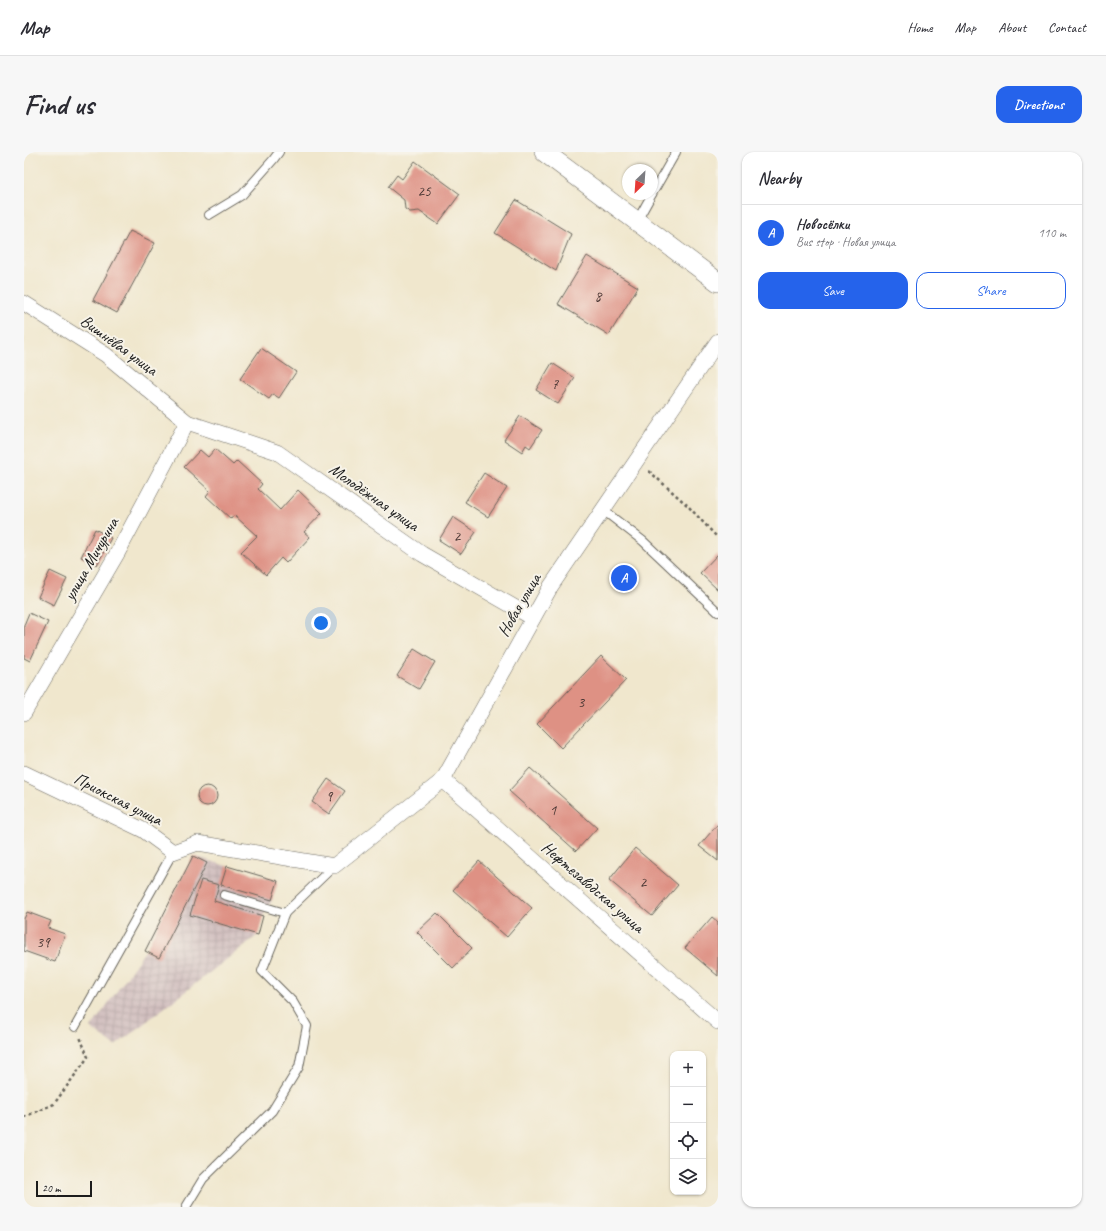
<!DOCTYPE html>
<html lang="en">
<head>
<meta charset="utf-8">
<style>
  body { margin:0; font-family:Caveat,sans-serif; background:#f7f7f7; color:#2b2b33 }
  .controls { position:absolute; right:12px; bottom:12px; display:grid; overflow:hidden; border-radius:8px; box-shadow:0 1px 3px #0004 }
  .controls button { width:36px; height:36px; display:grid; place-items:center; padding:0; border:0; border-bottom:1px solid #e1e1e2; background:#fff; color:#2b2b33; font:20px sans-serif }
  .compass { position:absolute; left:598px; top:12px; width:36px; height:36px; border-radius:50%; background:#fff; box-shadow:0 1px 3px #0004; rotate:205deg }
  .scale { position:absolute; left:12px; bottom:10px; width:56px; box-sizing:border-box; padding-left:4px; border:2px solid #1c1c1c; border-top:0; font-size:11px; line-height:14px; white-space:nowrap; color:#1c1c1c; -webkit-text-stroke:3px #f7f3e8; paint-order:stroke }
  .you { position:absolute; left:297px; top:471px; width:14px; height:14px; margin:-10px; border:3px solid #fff; border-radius:50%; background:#1a73e8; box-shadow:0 0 0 6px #1a73e833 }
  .badge { display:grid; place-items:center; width:26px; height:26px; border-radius:50%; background:#2563eb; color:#fff; font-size:13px; font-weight:700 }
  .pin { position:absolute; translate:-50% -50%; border:2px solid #fff; box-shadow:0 1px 4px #0006 }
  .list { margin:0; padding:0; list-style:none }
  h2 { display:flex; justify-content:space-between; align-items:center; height:52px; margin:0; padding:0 16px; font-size:17px }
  h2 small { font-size:13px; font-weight:400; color:#7c7c81 }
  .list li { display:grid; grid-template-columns:26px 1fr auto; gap:12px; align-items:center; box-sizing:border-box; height:56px; padding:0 16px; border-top:1px solid #e1e1e2 }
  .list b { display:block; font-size:15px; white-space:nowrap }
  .list p { margin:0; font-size:13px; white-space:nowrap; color:#7c7c81 }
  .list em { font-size:13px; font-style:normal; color:#7c7c81 }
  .actions { display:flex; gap:8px; padding:12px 16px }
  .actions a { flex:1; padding:9px 0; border:1px solid #2563eb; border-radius:12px; text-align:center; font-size:14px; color:#2563eb }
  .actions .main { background:#2563eb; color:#fff }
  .icon { flex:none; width:22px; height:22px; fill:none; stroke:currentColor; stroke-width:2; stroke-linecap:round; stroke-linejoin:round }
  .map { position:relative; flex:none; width:694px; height:1055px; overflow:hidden; border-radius:12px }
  header { display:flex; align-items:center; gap:24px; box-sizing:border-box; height:56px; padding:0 20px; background:#fff; border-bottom:1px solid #e1e1e2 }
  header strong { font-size:19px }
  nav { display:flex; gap:22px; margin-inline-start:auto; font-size:14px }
  .intro { display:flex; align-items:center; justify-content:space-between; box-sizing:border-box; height:96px; padding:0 24px }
  h1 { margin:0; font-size:28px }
  .button { padding:10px 18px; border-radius:12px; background:#2563eb; color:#fff; font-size:14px; font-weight:700 }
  main { display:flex; gap:24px; padding:0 24px }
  aside { flex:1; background:#fff; border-radius:12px; box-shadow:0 1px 3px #0004 }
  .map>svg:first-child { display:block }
  .industrial { fill:url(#industrial-grid) }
  .building { fill:#de9184 }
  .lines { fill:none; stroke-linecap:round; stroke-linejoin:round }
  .service-casing { stroke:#66635a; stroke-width:10 }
  .minor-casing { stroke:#66635a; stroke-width:16 }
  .tertiary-casing { stroke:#66635a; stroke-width:20 }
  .path { stroke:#66635a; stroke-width:2.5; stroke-dasharray:3 3; stroke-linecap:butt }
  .service { stroke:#fff; stroke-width:8 }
  .minor { stroke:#fff; stroke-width:15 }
  .tertiary { stroke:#fff; stroke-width:19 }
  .labels { text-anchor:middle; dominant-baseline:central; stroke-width:4; stroke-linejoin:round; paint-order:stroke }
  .number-label { font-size:15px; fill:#4c3936 }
  .street-label { font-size:17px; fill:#1c1c1c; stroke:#f7f3e8 }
</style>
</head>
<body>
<header>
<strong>Map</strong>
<nav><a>Home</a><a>Map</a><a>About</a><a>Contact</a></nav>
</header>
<div class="intro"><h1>Find us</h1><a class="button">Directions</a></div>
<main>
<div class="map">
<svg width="694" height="1055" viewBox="0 0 694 1055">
  <defs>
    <pattern id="industrial-grid" width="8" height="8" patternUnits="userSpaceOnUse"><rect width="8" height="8" fill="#d1bfbf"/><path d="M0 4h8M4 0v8" fill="none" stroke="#b3a4a4"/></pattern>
  </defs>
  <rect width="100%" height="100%" fill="#f7f3e8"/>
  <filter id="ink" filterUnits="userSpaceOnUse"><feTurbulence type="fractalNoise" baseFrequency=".025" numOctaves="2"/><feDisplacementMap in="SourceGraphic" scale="8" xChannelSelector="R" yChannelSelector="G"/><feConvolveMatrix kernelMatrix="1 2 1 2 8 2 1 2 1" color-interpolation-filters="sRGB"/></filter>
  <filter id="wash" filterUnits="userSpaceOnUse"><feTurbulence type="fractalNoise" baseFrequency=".012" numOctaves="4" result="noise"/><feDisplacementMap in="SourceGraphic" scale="16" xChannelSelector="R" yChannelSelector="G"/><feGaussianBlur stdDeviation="0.9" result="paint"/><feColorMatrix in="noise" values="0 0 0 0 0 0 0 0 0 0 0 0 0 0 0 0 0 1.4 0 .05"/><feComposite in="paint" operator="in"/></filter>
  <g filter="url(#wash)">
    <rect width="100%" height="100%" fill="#f0e7cd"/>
    <path class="industrial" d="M169 704 254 729 248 748 239 764 234 783 91 894 67 876 121 799Z"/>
    <g id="blocks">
      <g class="building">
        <path d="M391 9 436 42 414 72 395 59 386 60 381 57 380 48 364 35 373 23 378 27Z"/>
        <path d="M492 48 547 82 532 119 471 81Z"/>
        <path d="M106 79 131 91 93 161 69 148Z"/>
        <path d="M563 104 614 135 585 183 534 152Z"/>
        <path d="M237 196 272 220 255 246 249 242 245 247 216 227Z"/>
        <path d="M528 211 551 226 534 252 512 238Z"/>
        <path d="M496 264 518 278 506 296 502 293 498 300 480 288Z"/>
        <path d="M191 297 209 313 213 309 238 332 234 337 256 358 274 338 298 361 280 380 286 385 262 411 257 406 242 423 217 400 233 384 210 363 207 367 182 344 186 339 160 315 176 298 184 305Z"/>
        <path d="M460 321 483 336 464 365 441 350Z"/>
        <path d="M429 365 452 380 437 402 415 388Z"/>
        <path d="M71 377 87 386 73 413 57 405Z"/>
        <path d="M694 402V438L676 421Z"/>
        <path d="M26 419 43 427 30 453 14 445Z"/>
        <path d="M5 461 24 470 6 509 0 506V473Z"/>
        <path d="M390 497 411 510 395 537 373 524Z"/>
        <path d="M577 504 602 528 537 596 513 572Z"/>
        <path d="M506 616 573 676 552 699 485 639Z"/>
        <path d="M304 627 321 639 305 662 288 650Z"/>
        <circle cx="183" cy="644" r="10"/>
        <path d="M694 672V709L675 694Z"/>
        <path d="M611 696 654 733 628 764 585 728Z"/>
        <path d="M169 704 183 711 135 806 121 799Z"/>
        <path d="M455 709 508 756 483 785 429 738Z"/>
        <path d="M203 714 254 729 248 748 197 733Z"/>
        <path d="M177 728 195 733 190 749 239 764 234 783 166 763Z"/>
        <path d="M3 760 27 769 24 776 41 782 31 810 0 799V767Z"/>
        <path d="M413 761 448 796 429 816 393 780Z"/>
        <path d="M688 765 694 770V824L661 796Z"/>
      </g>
    </g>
  </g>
  <g filter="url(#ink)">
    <use href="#blocks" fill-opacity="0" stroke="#66635a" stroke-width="1"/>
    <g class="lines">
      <defs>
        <g id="service">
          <path d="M628 42 652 0"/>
          <path d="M185 63 218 43 249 8 255 0"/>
          <path d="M613 69 628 42"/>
          <path d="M579 358 619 389 694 460"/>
          <path d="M200 743 261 761"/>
          <path d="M51 875 149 700"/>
          <path d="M162 1055 179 1027 248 959 275 915 283 874 269 850 238 819 261 761 310 714"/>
        </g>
        <g id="minor">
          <path d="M0 151 82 203 163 270 253 300 398 402 509 466"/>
          <path d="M0 561 94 400 163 270"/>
          <path d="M0 621 119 678 149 700 174 691 310 714 419 628 527 434 694 189"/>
          <path d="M419 628 694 870"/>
        </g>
        <path id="tertiary" d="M520 0 694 130"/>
      </defs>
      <use href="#service" class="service-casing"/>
      <use href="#minor" class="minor-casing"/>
      <use href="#tertiary" class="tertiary-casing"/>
      <g class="path">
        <path d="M625 319 663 353 692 384H694"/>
        <path d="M0 965 30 952 64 905 56 885"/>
      </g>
      <use href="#service" class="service"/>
      <use href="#minor" class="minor"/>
      <use href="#tertiary" class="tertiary"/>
    </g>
  </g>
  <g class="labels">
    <g class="number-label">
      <text x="400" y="39">25</text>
      <text x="574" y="144">8</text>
      <text x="531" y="232">7</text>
      <text x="433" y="384">2</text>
      <text x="557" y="550">3</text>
      <text x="305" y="644">9</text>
      <text x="529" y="658">1</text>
      <text x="619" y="730">2</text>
      <text x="19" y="790">39</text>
    </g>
    <g class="street-label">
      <text transform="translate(95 193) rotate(36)">Вишнёвая улица</text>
      <text transform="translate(350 345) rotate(35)">Молодёжная улица</text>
      <text transform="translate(67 407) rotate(-60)">улица Мичурина</text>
      <text transform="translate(495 453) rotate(-60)">Новая улица</text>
      <text transform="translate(94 647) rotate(27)">Приокская улица</text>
      <text transform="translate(569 735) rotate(41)">Нефтезаводская улица</text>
    </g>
  </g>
</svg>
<div class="controls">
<button>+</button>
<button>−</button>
<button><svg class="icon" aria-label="locate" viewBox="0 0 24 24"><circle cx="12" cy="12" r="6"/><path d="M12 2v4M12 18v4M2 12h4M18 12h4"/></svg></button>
<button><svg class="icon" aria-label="layers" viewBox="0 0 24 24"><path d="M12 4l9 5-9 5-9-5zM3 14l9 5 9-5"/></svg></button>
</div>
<svg class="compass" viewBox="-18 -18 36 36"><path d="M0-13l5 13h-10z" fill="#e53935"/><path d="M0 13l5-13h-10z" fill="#7c7c81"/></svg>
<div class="scale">20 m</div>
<div class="you"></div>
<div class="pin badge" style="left:600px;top:426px">A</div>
</div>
<aside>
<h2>Nearby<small></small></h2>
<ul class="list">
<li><span class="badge">A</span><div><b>Новосёлки</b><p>Bus stop · Новая улица</p></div><em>110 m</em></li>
</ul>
<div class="actions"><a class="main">Save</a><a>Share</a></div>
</aside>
</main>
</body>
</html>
